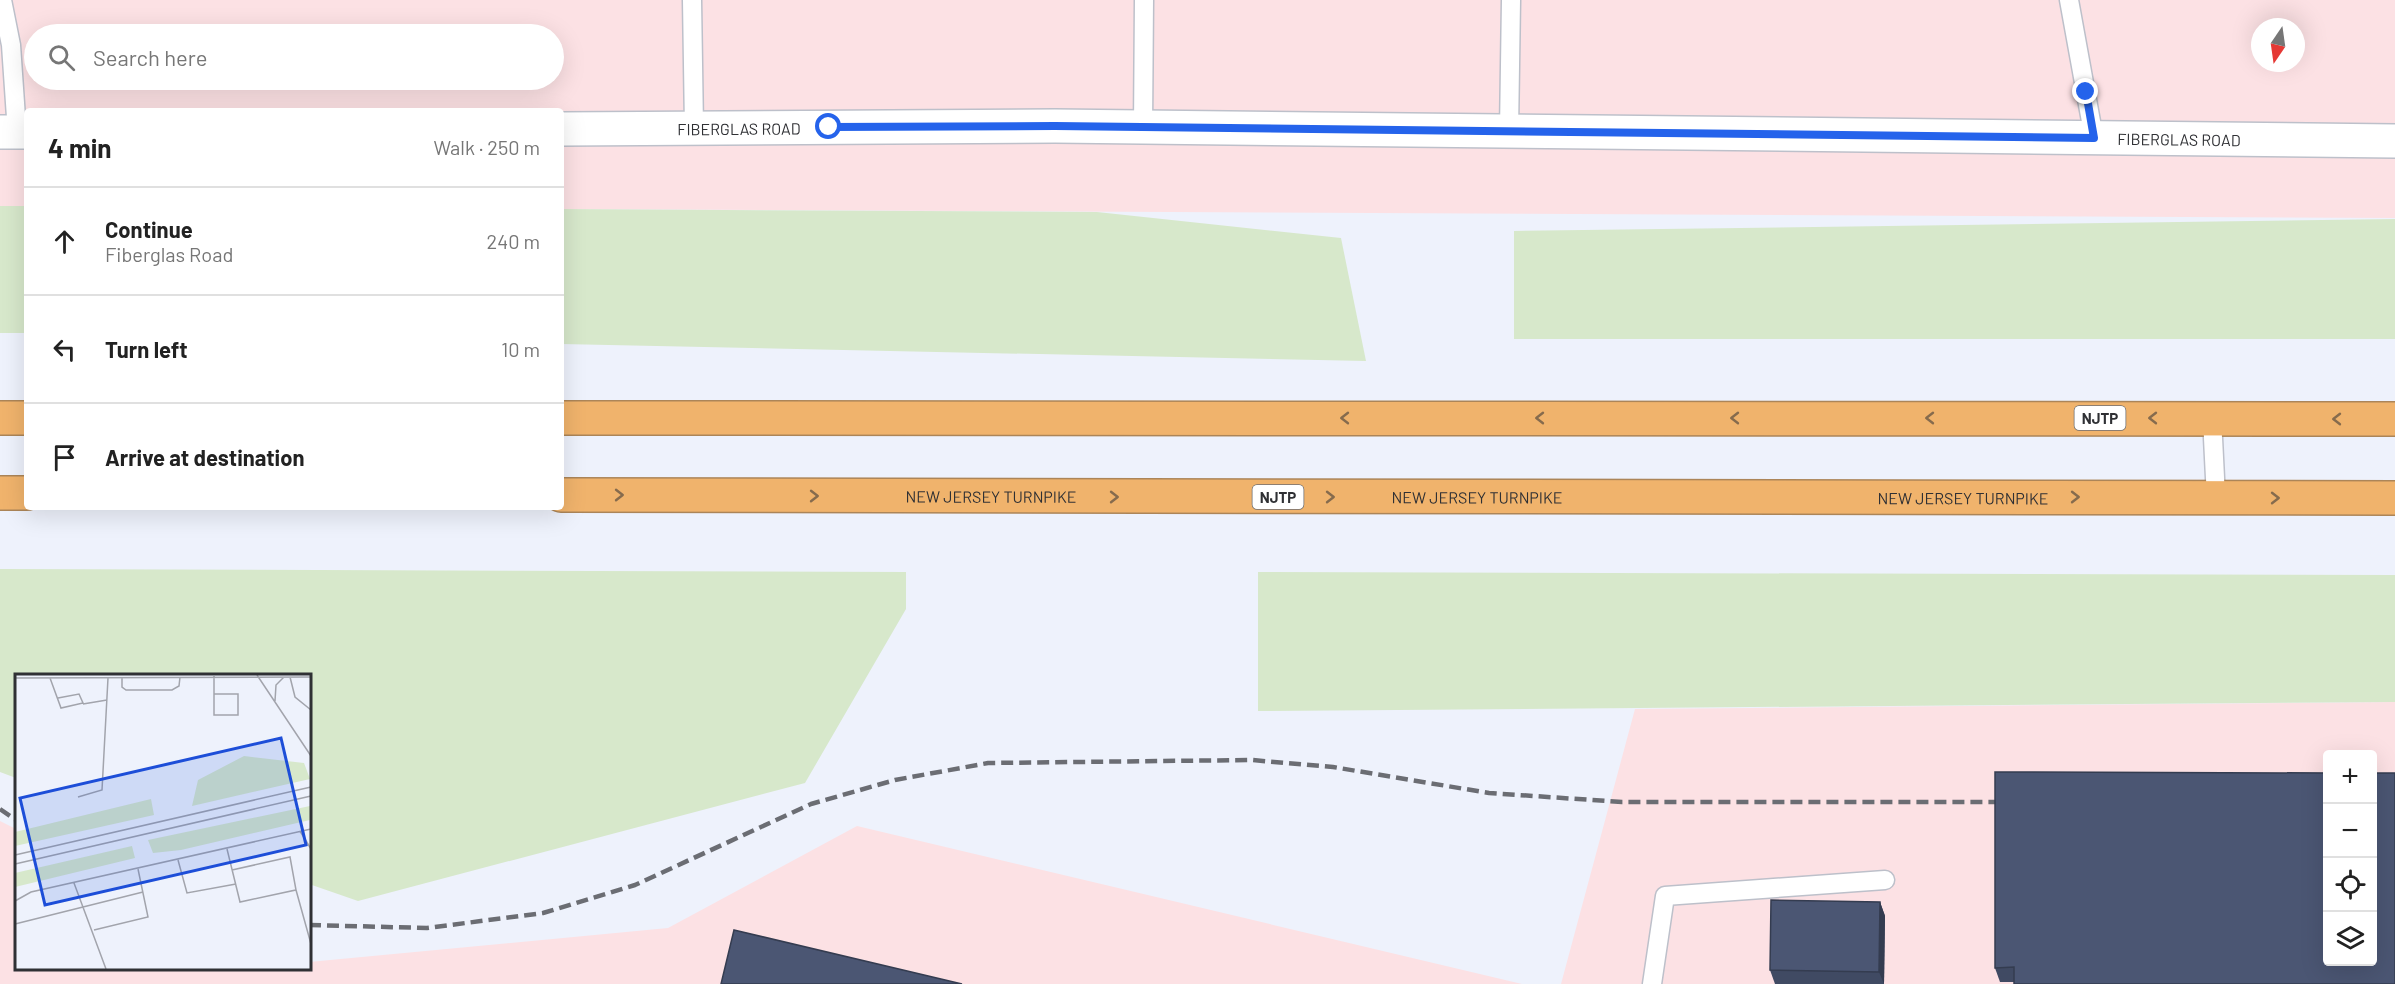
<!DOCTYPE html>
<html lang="en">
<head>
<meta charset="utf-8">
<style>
  body { margin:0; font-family:Barlow,sans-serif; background:#f6f6f6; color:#222 }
  .controls { position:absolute; right:18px; bottom:18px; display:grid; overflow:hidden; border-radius:6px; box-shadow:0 6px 24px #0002 }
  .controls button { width:54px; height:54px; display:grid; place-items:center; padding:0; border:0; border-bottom:2px solid #e0e0e0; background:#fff; color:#222; font:30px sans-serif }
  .compass { position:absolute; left:2251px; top:18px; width:54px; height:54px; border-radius:50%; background:#fff; box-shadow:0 6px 24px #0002; rotate:193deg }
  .stop { position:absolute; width:18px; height:18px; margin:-14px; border:4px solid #2563eb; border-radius:50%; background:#fff }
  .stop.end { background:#2563eb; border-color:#fff; box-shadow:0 2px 6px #0008 }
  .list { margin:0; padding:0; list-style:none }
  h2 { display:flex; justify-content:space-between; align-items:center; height:78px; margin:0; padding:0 24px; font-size:26px }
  h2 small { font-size:20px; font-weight:400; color:#767676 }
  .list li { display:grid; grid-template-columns:39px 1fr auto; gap:18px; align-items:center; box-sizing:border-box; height:108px; padding:0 24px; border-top:2px solid #e0e0e0 }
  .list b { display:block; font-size:22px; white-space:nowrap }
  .list p { margin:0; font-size:20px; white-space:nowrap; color:#767676 }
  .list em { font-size:20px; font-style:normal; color:#767676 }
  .icon { flex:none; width:33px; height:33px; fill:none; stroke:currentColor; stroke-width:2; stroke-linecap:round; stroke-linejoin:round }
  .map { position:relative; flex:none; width:2395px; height:984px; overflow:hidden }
  .search { position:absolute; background:#fff; box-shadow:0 6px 24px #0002; left:24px; top:24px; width:540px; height:66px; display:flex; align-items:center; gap:15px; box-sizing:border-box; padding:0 21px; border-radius:33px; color:#767676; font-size:22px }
  .panel { position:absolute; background:#fff; box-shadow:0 6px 24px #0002; left:24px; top:108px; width:540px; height:402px; border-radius:6px }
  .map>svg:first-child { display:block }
  .industrial { fill:#fce1e4; fill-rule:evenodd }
  .green { fill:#d7e8cb }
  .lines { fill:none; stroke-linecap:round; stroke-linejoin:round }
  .service-casing { stroke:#bdc0ca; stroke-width:21 }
  .minor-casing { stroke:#bdc0ca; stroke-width:36 }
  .motorway-casing { stroke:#ac8558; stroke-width:36 }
  .service { stroke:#fff; stroke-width:18 }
  .minor { stroke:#fff; stroke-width:33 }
  .motorway { stroke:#f0b36c; stroke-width:33 }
  .rail { stroke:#6b6d73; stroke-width:4.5; stroke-dasharray:12 6; stroke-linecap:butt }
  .wall { fill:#404a63 }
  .shaded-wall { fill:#343c50 }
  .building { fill:#4b5673; stroke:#343c50; stroke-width:1.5 }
  .oneway { stroke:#866b4d }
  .route { stroke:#2563eb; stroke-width:8 }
  .labels { text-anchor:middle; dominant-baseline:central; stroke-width:6; stroke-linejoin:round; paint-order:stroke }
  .shield { fill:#fff; stroke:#6d6e71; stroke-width:1.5 }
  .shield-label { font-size:15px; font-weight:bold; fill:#2f3034 }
  .street-label { font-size:16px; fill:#2f3034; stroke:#fff }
  .inset-road { fill:none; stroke:#a2a4ac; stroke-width:1.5 }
  .view { fill:#1d4ed8; fill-opacity:0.15; stroke:#1d4ed8; stroke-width:3 }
  .inset-edge { fill:none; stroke:#2f3034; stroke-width:3 }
</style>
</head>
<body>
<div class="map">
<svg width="2395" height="984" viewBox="0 0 2395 984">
  <rect width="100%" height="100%" fill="#eef2fc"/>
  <g class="industrial">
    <path d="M0 0H2395V218L561 209V111H27V206H0ZM2260 27H2296V63H2260ZM34 34H554V80H34Z"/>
    <path d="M2395 702V984H1561L1635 709ZM2328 754H2372V962H2328Z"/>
    <path d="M0 821 16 829V968H309V962L668 928 857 826 1522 984H0Z"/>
  </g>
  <g class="green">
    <rect x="0" y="206" width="27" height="127"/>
    <path d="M561 209 1097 212 1341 238 1366 361 561 344Z"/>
    <path d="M2395 219V339H1514V231Z"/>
    <path d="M0 569 906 572V609L805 783 358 901 309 884V675H16V778L0 772Z"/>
    <path d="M1258 572 2395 575V702L1258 711Z"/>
  </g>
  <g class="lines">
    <defs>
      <g id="service">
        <path d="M2 0 11 45 17 132"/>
        <path d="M692 0 694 128"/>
        <path d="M2069 0 2094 138"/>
        <path d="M1143 127 1144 0"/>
        <path d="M1509 131 1511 0"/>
        <path d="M2212 418 2216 498"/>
        <path d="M1652 984 1665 896 1885 880"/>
      </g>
      <g id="minor">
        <path id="s1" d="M561 129 1055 126 2395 141"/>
        <path d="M0 132H27"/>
      </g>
      <g id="motorway">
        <path d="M0 418H27"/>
        <path d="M561 418 2395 419"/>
        <path d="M0 493H27"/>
        <path id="s2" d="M561 495 2395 498"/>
      </g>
    </defs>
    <use href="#service" class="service-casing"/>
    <use href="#minor" class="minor-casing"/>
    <use href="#motorway" class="motorway-casing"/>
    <use href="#service" class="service"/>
    <use href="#minor" class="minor"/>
    <use href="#motorway" class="motorway"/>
    <g class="rail">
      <path d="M0 809 16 820"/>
      <path d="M309 925 427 928 543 913 635 885 811 804 895 780 988 763 1252 760 1333 767 1489 793 1622 802H2000"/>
    </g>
  </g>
  <g class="wall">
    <path d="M2395 773 2014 982H2000L1995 968Z"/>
    <path d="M1880 902 1885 916 1884 984H1775L1770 970Z"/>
  </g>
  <path class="shaded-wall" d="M1880 902 1885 916 1884 984 1879 972Z"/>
  <g class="building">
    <path d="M1995 772 2328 773V962H2373V773H2395V984H2014V967L1995 968Z"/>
    <path d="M1771 900 1880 902 1879 972 1770 970Z"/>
    <path d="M734 930 962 984H721Z"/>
  </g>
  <defs><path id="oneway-chevron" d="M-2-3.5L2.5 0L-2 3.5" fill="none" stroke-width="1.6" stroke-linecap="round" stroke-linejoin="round" transform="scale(1.5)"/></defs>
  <g class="oneway">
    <use href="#oneway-chevron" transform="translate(1345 418) rotate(-180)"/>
    <use href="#oneway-chevron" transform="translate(1540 418) rotate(-180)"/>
    <use href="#oneway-chevron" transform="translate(1735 418) rotate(-180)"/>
    <use href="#oneway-chevron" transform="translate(1930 418) rotate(-180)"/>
    <use href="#oneway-chevron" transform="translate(2153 418) rotate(180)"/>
    <use href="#oneway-chevron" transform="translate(2337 419) rotate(-180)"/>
    <use href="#oneway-chevron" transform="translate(619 495)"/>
    <use href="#oneway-chevron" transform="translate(814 496)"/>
    <use href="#oneway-chevron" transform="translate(1114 497)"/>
    <use href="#oneway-chevron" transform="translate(1330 497)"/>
    <use href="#oneway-chevron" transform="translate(2075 497)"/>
    <use href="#oneway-chevron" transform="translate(2275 498)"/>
  </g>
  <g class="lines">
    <path class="route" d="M829 127 1055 126 2094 138 2086 92"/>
  </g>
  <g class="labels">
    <g class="shield">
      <rect x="2074.5" y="406" width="51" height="24" rx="4.5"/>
      <rect x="1252.5" y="485" width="51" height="24" rx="4.5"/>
    </g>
    <g class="shield-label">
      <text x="2100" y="418">NJTP</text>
      <text x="1278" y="497">NJTP</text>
    </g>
    <g class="street-label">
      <text stroke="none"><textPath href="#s1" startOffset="178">FIBERGLAS ROAD</textPath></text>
      <text stroke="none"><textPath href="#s1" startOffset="1618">FIBERGLAS ROAD</textPath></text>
      <text stroke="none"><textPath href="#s2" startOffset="430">NEW JERSEY TURNPIKE</textPath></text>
      <text stroke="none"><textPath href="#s2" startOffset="916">NEW JERSEY TURNPIKE</textPath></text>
      <text stroke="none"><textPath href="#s2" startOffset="1402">NEW JERSEY TURNPIKE</textPath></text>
    </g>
  </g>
  <g transform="translate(15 674)">
    <rect width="296" height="296" fill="#eef2fc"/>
    <path d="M229 82 289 89 295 105 177 132 183 106ZM136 125 139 141 0 172V158ZM295 132V146L166 176 138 179 133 166ZM117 172 120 184 0 213V199Z" fill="#d7e8cb"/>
    <path class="inset-road" d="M242 1 296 82M199 2V41H223V20H199M275 3 280 23 296 36M0 4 296 3M35 4 46 34 68 29 64 20 43 24M107 4V13L111 16H157L164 12 165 3M260 27 261 11 269 3M68 30 92 26M63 123 87 116 93 4M285 157 296 175M212 175 225 228 281 216 296 270M0 181 296 113M163 186 172 219 221 210M0 190 296 122M217 196 275 183 281 216M59 209 91 295M0 227 16 218 296 155M0 250 128 218M79 256 133 243 123 195"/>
    <path class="view" d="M266 64 291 171 30 231 5 124Z"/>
    <rect width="296" height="296" class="inset-edge"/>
  </g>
</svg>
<div class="controls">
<button>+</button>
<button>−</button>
<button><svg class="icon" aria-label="locate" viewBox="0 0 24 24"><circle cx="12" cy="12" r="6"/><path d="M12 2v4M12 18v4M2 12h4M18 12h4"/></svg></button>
<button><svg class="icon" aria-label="layers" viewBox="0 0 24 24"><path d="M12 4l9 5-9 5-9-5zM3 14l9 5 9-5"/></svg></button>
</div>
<svg class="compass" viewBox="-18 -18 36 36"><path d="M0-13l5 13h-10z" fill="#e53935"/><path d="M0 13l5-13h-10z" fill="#767676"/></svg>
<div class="stop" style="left:829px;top:127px"></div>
<div class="stop end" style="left:2086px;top:92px"></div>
<div class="search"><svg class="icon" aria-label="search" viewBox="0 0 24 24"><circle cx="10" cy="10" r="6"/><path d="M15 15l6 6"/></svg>Search here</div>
<section class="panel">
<h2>4 min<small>Walk · 250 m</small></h2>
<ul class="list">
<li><svg class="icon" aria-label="ahead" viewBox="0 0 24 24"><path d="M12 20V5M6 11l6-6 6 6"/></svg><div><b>Continue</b><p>Fiberglas Road</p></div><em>240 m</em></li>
<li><svg class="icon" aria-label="left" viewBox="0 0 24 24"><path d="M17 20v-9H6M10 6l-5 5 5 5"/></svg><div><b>Turn left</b></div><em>10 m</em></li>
<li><svg class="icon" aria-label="arrive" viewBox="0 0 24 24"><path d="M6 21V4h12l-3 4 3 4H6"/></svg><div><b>Arrive at destination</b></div></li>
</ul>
</section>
</div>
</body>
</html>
